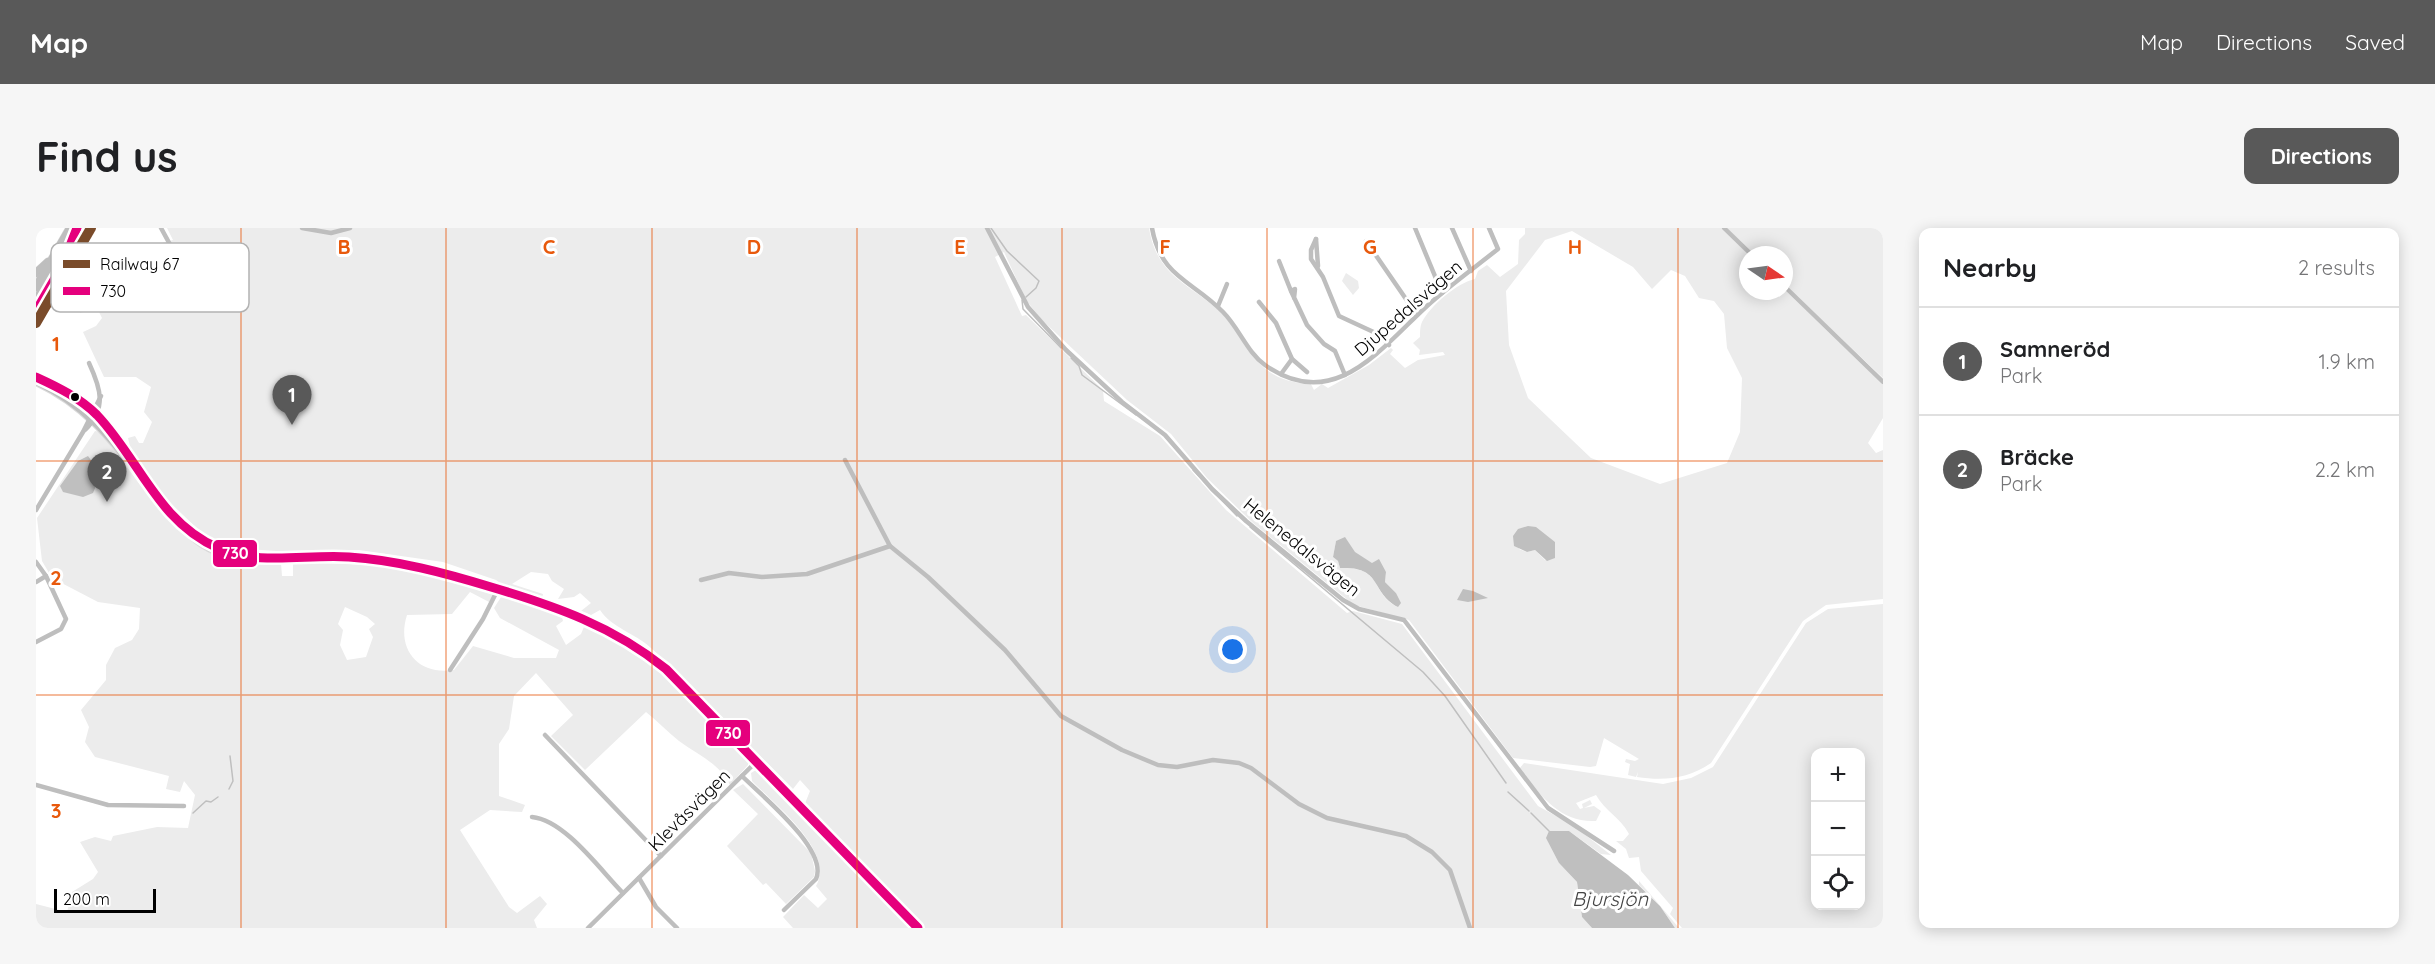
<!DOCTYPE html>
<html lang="en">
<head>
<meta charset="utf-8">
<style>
  body { margin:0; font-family:Quicksand,sans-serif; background:#f6f6f6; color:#202124 }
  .controls { position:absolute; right:18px; bottom:18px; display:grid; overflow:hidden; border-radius:12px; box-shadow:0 3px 15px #0003 }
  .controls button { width:54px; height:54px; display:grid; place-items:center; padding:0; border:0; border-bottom:2px solid #e0e0e0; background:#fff; color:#202124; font:30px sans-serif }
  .compass { position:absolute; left:1703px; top:18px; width:54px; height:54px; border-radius:50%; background:#fff; box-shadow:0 3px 15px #0003; rotate:103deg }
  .scale { position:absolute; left:18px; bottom:15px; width:102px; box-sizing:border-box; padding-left:6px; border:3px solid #000; border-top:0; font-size:16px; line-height:21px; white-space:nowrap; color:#000; -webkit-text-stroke:4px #fff; paint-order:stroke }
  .you { position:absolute; left:1197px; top:422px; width:21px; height:21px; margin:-15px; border:4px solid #fff; border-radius:50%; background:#1a73e8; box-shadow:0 0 0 9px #1a73e833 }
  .badge { display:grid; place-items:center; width:39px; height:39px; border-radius:50%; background:#595959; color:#fff; font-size:20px; font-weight:700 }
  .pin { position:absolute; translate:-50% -50px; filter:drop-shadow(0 2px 3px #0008) }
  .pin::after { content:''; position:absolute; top:32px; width:21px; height:18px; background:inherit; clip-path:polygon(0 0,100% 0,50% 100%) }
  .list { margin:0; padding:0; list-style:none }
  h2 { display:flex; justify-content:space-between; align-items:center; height:78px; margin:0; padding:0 24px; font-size:26px }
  h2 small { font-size:20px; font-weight:400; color:#757577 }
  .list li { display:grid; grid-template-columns:39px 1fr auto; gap:18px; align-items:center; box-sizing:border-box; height:108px; padding:0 24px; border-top:2px solid #e0e0e0 }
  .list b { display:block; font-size:22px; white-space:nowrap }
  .list p { margin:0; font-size:20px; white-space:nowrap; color:#757577 }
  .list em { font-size:20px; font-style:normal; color:#757577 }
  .icon { flex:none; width:33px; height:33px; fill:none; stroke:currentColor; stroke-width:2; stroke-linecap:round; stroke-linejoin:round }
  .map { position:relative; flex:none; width:1847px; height:700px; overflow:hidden; border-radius:12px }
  header { display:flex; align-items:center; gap:36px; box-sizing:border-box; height:84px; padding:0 30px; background:#595959; color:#fff }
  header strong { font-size:28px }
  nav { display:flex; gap:33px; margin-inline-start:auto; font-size:21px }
  .intro { display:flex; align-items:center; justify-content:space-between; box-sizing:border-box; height:144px; padding:0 36px }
  h1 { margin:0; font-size:42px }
  .button { padding:15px 27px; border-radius:12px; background:#595959; color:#fff; font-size:21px; font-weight:700 }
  main { display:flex; gap:36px; padding:0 36px }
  aside { flex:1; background:#fff; border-radius:12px; box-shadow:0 3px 15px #0003 }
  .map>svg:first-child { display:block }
  .green { fill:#ececec; fill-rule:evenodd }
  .water { fill:#bfbfbf }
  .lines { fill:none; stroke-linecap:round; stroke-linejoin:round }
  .stream { stroke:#bfbfbf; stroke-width:1.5 }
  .major-casing { stroke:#dbdbdb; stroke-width:8 }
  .highway-casing { stroke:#dbdbdb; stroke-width:9 }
  .minor { stroke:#bebebe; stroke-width:4.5 }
  .major { stroke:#bebebe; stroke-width:6 }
  .highway { stroke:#bebebe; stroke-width:8 }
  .bus-1-casing { stroke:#fff; stroke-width:14 }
  .bus-1 { stroke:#e5007d; stroke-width:9 }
  .rail-1-casing { stroke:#fff; stroke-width:15 }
  .rail-1 { stroke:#7a4b2a; stroke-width:10 }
  .grid { fill:none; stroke:#e8590c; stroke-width:1.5; stroke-opacity:0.55 }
  .bus-dot { fill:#000; stroke:#fff; stroke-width:2 }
  .labels { text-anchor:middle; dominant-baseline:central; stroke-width:6; stroke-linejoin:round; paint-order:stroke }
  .street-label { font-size:18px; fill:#000; stroke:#fff }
  .water-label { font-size:20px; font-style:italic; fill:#444; stroke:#fff }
  .key { fill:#fff; stroke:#b2b2b2; stroke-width:1.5 }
  .key-label { font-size:16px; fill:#000 }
  .grid-label { font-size:20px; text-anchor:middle; font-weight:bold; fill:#e8590c; stroke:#fff; stroke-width:6; stroke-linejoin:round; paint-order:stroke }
  .line-badge { stroke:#fff; stroke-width:2 }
  .badge-label { font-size:16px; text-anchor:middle; font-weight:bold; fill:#fff }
</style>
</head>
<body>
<header>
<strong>Map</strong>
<nav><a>Map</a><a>Directions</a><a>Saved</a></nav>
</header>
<div class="intro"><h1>Find us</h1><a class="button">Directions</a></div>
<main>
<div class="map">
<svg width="1847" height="700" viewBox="0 0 1847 700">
  <rect width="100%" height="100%" fill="#fff"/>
  <g class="green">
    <path d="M131 0H1113C1121 48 1151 54 1182 82 1218 116 1215 153 1275 156L1278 162 1286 156 1292 160 1333 137 1355 120 1357 122 1354 126 1369 140 1382 132 1409 127 1407 124 1383 127 1384 122 1377 115 1384 109C1384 105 1384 98 1386 94 1395 77 1421 55 1439 51L1442 43 1451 37 1464 49 1482 36 1483 12 1489 6V0H1685L1713 27 1712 63 1748 61 1847 157V190L1832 215 1840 225 1847 222V371L1790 377 1767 393 1675 535C1652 551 1628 553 1601 549L1602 544 1600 549 1592 547 1594 536 1589 534 1590 531 1599 533 1603 531 1568 510 1560 538 1554 539 1477 530 1373 392 1318 377 1217 295 1171 250 1135 206 1091 172 1005 91 990 72 968 24 959 29 986 88 990 87 1067 162 1068 173 1124 208 1190 282 1311 385 1317 383 1366 396 1502 578 1538 598 1575 627 1565 626 1533 603 1523 635 1541 654 1546 689 1556 700H889L768 578 774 563 764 552 757 561C710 514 664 465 615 420 599 405 576 400 564 382L555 387 545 383 555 375 544 365 538 369 522 371 528 361 516 353 512 346 495 344 476 356 507 366 506 370 472 361 460 352 407 334 323 322 240 323 197 320 170 309 123 264 96 227 92 210 99 208 103 215H107L116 194 108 184 115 159 100 149H68L47 104 60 98 66 90 61 80 44 85 40 71C60 27 94 24 137 12ZM1536 3 1597 39 1616 61 1635 42 1649 48 1663 70 1678 73 1688 86 1691 120 1706 150 1704 204 1691 235 1624 256 1555 230 1492 170 1473 117 1470 63 1509 12ZM1489 300 1518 319 1519 325 1509 332 1499 322 1491 324 1483 321 1482 302ZM1300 313 1350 344 1349 354 1360 365 1362 379C1334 366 1348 338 1304 340L1302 333 1297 329Z"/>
    <path d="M1691 0H1847V150L1748 56V27H1719Z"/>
    <path d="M1310 45 1322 53 1323 60 1317 67 1306 53Z"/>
    <path d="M59 203 65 204C102 250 137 318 199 332 214 335 230 334 245 335L246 348H257V334L360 338 406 347 454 363 457 367 453 374 434 364 416 386 371 387C360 421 382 448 418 442L437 418 478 430H520L523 422 464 390 458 380 467 366 525 385 527 393 520 398 530 417 545 406 550 394C618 425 663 479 713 531L712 537 694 557C683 535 662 527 643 513 632 504 621 493 610 484L549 542 515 508 537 487 500 445 478 468 473 501 463 516V568L489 577 486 584 454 582 424 602 473 679 481 685 504 668 511 676 498 692 501 700H0V676L31 684 36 664 57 651 62 644 44 614 59 609 75 613 77 608 121 599 152 600 159 567 148 553 144 564 130 561 133 548 59 529 49 514 53 499 45 482 70 452V437L79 420 96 412 103 401 104 380 62 374 16 350 6 333 1 290ZM309 379 331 389 339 396 333 401 337 409 330 429 311 432 304 417 307 402 302 396Z"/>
    <path d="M1847 376V700H1646L1634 686 1637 680 1605 643 1603 629 1593 630 1590 621 1580 613H1587L1593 606C1584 589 1569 583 1560 567L1540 575 1544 581 1547 580 1546 576 1554 572 1556 576 1548 580 1558 578 1565 583 1560 593C1523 595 1504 566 1483 541L1488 535 1627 556 1655 550 1677 539 1770 395 1792 381ZM1780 524H1824V678H1780Z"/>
    <path d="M720 542 748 566 878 700H757L747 689 768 667 782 680 791 671 780 658C800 624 738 576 716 553L715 545Z"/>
    <path d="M707 556 775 625 779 643 778 649 750 676 730 655 727 657 691 618 722 586 697 562Z"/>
    <path d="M1603 653 1643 700H1639L1624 678 1603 657Z"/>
  </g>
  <g class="water">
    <path d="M52 228C61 239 63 253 57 265L47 269 27 264 24 258 42 233Z"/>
    <path d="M1492 298 1500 299 1519 314V330L1511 333 1499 322 1491 324 1478 318 1477 308 1482 301Z"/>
    <path d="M1309 309 1319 324 1336 335 1343 331 1350 344 1349 354 1360 365 1365 375 1362 379C1334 364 1347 338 1304 340L1302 333 1297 329 1300 313Z"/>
    <path d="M1427 361 1437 363 1452 370 1432 374 1421 372Z"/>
    <path d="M1513 603H1533L1592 647 1624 678 1639 700H1556L1546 689 1541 654 1523 635 1510 610Z"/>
  </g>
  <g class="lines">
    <g class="stream">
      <path d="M955 0 971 23 1003 53 1000 60 990 69"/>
      <path d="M986 72 987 81 1025 120"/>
      <path d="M1035 130 1043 138 1046 147 1100 187"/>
      <path d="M1157 242 1201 288"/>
      <path d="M1214 299 1387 444 1409 468 1470 555"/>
      <path d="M193 561 197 553 194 528"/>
      <path d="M1472 564 1493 583"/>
      <path d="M157 585 170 573 175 574 182 569"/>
      <path d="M1495 585 1513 603"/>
    </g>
    <defs>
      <g id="major">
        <path d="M0 149C42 168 71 191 94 232"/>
        <path d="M0 154C60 182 88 230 129 278 145 296 156 314 179 323 221 340 266 327 309 329 362 331 410 345 460 361 527 381 575 394 630 441L882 700"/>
        <path d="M143 292 178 318"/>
      </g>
      <g id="highway">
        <path d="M0 45 12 34"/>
        <path d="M0 59 34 0"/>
        <path d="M0 72 21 38"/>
        <path d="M0 83 26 38 41 0"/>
      </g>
    </defs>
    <use href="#major" class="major-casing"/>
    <use href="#highway" class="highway-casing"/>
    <g class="minor">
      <path d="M125 0 143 33 165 56"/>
      <path d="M266 0 295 5 314 0"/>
      <path d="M951 0 992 79 1030 122 1086 174 1129 207 1176 261 1210 293 1307 372 1323 381 1368 392 1512 580 1578 623"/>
      <path d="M1116 0C1125 50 1156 52 1187 84 1203 100 1211 124 1229 137 1298 186 1345 120 1391 78 1413 58 1438 40 1462 21L1453 0"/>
      <path d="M1379 0 1406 65"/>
      <path d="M1416 0 1435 43"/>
      <path d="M1688 0 1716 27"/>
      <path d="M1280 11 1275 22V31L1287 49 1303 88 1344 107 1353 117"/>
      <path d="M1280 11 1282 38"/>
      <path d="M1330 13 1381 87"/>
      <path d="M1243 33 1255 63"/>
      <path d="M1748 58 1847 154"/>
      <path d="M1258 70 1259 61 1255 63 1271 97 1288 116 1299 123 1309 147"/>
      <path d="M1223 74 1240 95 1256 131 1271 144"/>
      <path d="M1182 78 1191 56"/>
      <path d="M1245 146 1256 131"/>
      <path d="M49 202C71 180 65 161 53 135"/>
      <path d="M809 232 854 318 892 349 969 422 1025 488 1086 522 1122 537 1141 539 1177 532 1203 535 1215 540 1263 576 1291 590 1370 608 1396 624 1414 642 1434 700"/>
      <path d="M0 282 47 204 65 168"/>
      <path d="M0 334 10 348 30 391 25 401 0 414"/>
      <path d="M665 352 693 345 726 349 771 346 854 318"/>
      <path d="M0 354 10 348"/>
      <path d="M414 442 447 391 462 361"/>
      <path d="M509 507 625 628"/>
      <path d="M706 548C726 568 793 622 780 651L748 682"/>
      <path d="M0 557 72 577 148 578"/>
      <path d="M496 589C529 592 565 643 587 665"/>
      <path d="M603 650 620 679 641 700"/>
      <path d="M552 700 721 533"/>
    </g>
    <use href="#major" class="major"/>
    <use href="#highway" class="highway"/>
    <defs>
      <g id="bus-1">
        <path d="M0 83 26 38 41 0"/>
        <path d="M0 149C22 159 44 170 61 187 103 231 122 294 182 320 223 338 269 326 313 329 361 332 409 345 455 359 519 378 577 398 630 441L882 700"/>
      </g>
    </defs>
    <use href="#bus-1" class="bus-1-casing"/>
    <use href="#bus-1" class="bus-1"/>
    <defs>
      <path id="rail-1" d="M0 95 55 0"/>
    </defs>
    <use href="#rail-1" class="rail-1-casing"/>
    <use href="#rail-1" class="rail-1"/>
  </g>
  <path class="grid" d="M205 0V700M410 0V700M616 0V700M821 0V700M1026 0V700M1231 0V700M1437 0V700M1642 0V700M0 233H1847M0 467H1847"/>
  <circle class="bus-dot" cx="39" cy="169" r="5"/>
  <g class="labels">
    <g class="street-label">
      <text transform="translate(1372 80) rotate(-41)">Djupedalsvägen</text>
      <text transform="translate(1266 319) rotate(39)">Helenedalsvägen</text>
      <text transform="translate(653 582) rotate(-45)">Klevåsvägen</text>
    </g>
    <g class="water-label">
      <text x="1574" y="670">Bjursjön</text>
    </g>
  </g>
  <rect x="15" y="15" width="198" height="69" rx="9" class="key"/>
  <rect x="27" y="32" width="27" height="8" fill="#7a4b2a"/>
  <rect x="27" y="59" width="27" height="8" fill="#e5007d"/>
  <g class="key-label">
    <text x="64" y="42">Railway 67</text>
    <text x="64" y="69">730</text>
  </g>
  <g class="grid-label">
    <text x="308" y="26">B</text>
    <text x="513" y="26">C</text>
    <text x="718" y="26">D</text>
    <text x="924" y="26">E</text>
    <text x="1129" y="26">F</text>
    <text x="1334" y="26">G</text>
    <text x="1539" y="26">H</text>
    <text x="20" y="123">1</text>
    <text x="20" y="357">2</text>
    <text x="20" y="590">3</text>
  </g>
  <g class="line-badge">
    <rect x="176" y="311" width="46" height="29" rx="6" fill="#e5007d"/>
    <rect x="669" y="491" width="46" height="28" rx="6" fill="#e5007d"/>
  </g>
  <g class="badge-label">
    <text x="199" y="331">730</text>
    <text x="692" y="511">730</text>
  </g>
</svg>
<div class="controls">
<button>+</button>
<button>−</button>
<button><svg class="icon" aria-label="locate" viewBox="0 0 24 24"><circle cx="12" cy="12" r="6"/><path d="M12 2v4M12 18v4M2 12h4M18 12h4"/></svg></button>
</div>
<svg class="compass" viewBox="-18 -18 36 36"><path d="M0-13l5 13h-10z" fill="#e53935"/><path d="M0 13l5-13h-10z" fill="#757577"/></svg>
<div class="scale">200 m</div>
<div class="you"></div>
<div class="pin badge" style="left:256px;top:197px">1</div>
<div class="pin badge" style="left:71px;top:274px">2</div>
</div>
<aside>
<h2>Nearby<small>2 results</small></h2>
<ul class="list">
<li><span class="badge">1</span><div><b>Samneröd</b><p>Park</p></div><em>1.9 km</em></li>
<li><span class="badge">2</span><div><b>Bräcke</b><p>Park</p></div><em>2.2 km</em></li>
</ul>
</aside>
</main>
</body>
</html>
